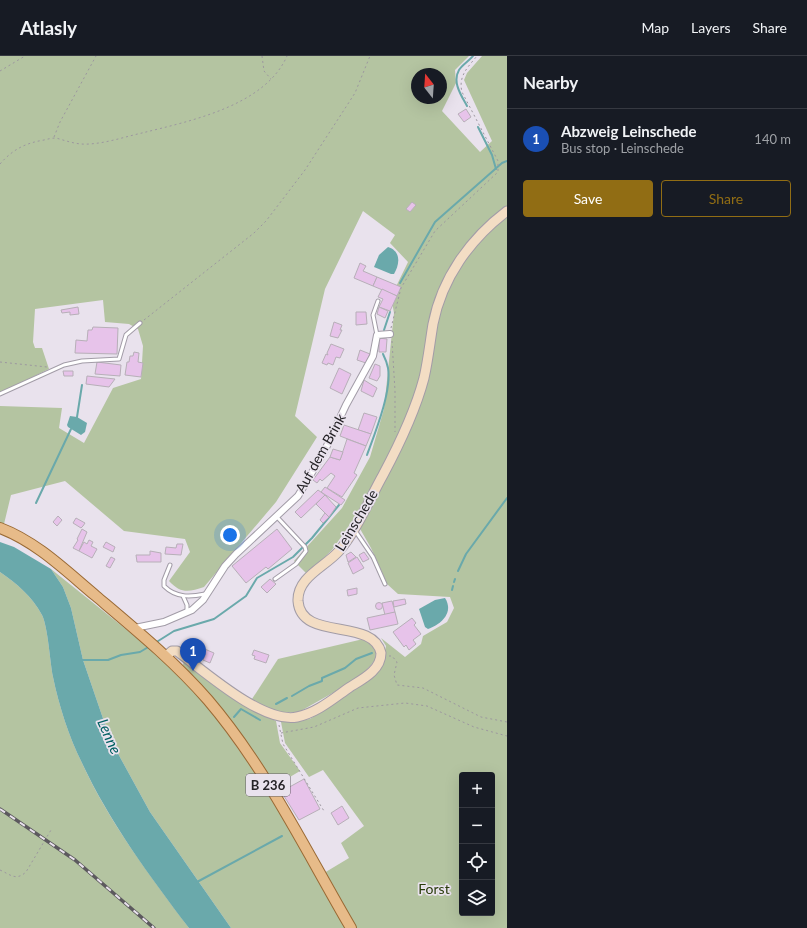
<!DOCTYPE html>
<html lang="en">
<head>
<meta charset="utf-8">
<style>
  body { margin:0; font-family:Lato,sans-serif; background:#20242c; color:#f1f3f6 }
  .controls { position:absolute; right:12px; bottom:12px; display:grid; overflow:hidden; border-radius:4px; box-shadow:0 4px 16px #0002 }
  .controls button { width:36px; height:36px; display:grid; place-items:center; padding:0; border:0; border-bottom:1px solid #363941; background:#171b24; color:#f1f3f6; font:20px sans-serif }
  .compass { position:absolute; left:411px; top:12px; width:36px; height:36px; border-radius:50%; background:#171b24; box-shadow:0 4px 16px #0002; rotate:343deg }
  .you { position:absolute; left:230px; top:479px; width:14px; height:14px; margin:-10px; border:3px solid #fff; border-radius:50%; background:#1a73e8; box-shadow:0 0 0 6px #1a73e833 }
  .badge { display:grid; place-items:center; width:26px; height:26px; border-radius:50%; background:#916d14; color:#fff; font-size:13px; font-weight:700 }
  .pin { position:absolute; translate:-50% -33px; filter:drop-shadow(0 1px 2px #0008) }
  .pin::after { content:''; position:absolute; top:21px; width:14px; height:12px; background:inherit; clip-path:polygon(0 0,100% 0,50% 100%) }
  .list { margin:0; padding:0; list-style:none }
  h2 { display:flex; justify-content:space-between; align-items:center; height:52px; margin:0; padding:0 16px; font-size:17px }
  h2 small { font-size:13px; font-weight:400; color:#9ea1a6 }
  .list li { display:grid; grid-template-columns:26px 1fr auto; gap:12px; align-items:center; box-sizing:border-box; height:60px; padding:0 16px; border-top:1px solid #363941 }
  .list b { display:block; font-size:15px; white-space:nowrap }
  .list p { margin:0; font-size:13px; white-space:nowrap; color:#9ea1a6 }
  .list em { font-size:13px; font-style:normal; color:#9ea1a6 }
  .actions { display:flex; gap:8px; padding:12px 16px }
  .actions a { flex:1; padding:9px 0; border:1px solid #916d14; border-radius:4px; text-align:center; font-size:14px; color:#916d14 }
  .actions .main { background:#916d14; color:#fff }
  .icon { flex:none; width:22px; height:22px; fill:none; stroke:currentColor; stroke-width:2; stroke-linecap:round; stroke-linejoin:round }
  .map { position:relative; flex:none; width:507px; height:872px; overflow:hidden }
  header { display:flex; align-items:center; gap:24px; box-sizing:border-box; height:56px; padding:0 20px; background:#171b24; border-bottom:1px solid #363941 }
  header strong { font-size:19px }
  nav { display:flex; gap:22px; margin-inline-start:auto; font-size:14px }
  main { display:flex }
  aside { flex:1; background:#171b24 }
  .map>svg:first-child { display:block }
  .green { fill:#b4c4a1; fill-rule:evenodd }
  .water { fill:#6aa9ab }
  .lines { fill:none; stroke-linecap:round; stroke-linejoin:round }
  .stream { stroke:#6aa9ab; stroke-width:2 }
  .building { fill:#e7c3ea; stroke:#b7afb8 }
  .lane-casing { stroke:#a29ca7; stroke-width:5 }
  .street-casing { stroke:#a29ca7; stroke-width:8 }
  .secondary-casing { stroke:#a29ca7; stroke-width:11 }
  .primary-casing { stroke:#996934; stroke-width:12 }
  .path { stroke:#9c979f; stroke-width:1; stroke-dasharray:2 3; stroke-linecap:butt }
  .lane { stroke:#fff; stroke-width:3 }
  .street { stroke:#fff; stroke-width:6 }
  .secondary { stroke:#f3ddc4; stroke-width:9 }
  .primary { stroke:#e7bb89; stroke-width:10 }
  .rail-casing { stroke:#5c595e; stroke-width:3.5 }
  .rail { stroke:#e9e2ed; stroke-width:2; stroke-dasharray:6; stroke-linecap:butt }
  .labels { text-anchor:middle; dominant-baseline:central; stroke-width:3.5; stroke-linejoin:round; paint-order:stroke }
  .shield { fill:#e9e2ed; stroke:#605c62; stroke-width:1 }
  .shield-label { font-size:13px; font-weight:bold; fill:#252327 }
  .street-label { font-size:14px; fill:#252327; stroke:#e9e2ed }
  .park-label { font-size:14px; fill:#293c0a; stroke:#e9e2ed }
  .water-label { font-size:15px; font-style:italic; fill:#006062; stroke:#e9e2ed }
</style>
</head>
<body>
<header>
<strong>Atlasly</strong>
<nav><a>Map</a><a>Layers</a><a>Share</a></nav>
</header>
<main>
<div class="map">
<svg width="507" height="872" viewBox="0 0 507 872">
  <rect width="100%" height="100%" fill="#e9e2ed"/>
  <g class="green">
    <path d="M0 0H469L455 14 456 27 442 55 480 96 492 85 464 24 467 17 482 0H507V872H356L324 817 349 802 341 787 364 770 323 714 309 721 285 687 281 666 310 663 365 627 382 607 386 590 381 582 405 601 421 588 423 580 447 566 454 552 450 541 398 538 387 528 371 492 359 471 429 321 431 309 404 374 353 464 332 494 307 518 294 505 342 452 370 401 384 353 394 257 391 241 408 206 390 187 395 179 363 155 325 233 295 360 317 381 276 446 204 531C189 536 181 538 169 525L190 496 185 483 124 475 65 425 11 439 4 468 0 467V350L62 352 59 372 84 387 113 332 141 323 143 290 138 273 129 268 105 266 103 244 35 253 33 286 35 292H42L49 313 0 337ZM417 18H441V42H417ZM462 719H492V857H462Z"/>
    <path d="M51 513 158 599 207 649 264 729 348 872H231L150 756 110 683 83 604 71 552 63 531Z"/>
    <path d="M0 516C17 528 32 540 42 559 48 571 50 606 53 621 59 650 69 681 82 707 109 766 150 820 189 872H0Z"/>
    <path d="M370 583 377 589 375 604 361 621 299 656 281 657 269 653 252 643 278 603 359 584Z"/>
    <path d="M184 605 250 653 276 665 280 687 300 715 273 731 237 672 183 609Z"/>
  </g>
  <g class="water">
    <path d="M388 191C401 195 400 208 394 218H391L374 211 379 199Z"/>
    <path d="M70 360 77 361 87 367 85 376 81 379 68 371 67 369Z"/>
    <path d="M0 486 14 491 51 513 63 531 71 552 83 604 110 683 150 756 231 872H189C150 821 109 765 82 707 69 681 59 650 53 621 50 606 48 571 42 559 32 540 17 528 0 516Z"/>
    <path d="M445 542C454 556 442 568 428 573L425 571 419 553 435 544Z"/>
  </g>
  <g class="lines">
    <g class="stream">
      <path d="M467 50C461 39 452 26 459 14 462 9 469 5 473 0"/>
      <path d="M478 71 492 99 496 113"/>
      <path d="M400 227 435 166 502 107 507 105"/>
      <path d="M384 274 390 256"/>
      <path d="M77 361 82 329"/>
      <path d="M367 399C375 377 392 335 388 312 387 307 385 302 383 298"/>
      <path d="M36 447 71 373"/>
      <path d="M458 515 466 498 507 442"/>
      <path d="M454 526 455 523"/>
      <path d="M452 534 453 530"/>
      <path d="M155 587 174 575 214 563 246 540 257 522 293 501 312 482 339 449"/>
      <path d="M81 604H108L121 599 140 596 150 590"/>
      <path d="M292 640 309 630 322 625V622L345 612 356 603 372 597"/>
      <path d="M276 648 287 642"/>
      <path d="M234 661 241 653 260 664"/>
      <path d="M197 826 282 780"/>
    </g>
  </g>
  <g class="building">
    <path d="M466 53 471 61 464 66 458 58Z"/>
    <path d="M412 146 416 149 410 156 406 153Z"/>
    <path d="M360 207 366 210 363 215 377 221 373 230 354 222Z"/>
    <path d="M377 221 401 231 397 240 373 230Z"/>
    <path d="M382 233 397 240 390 255 379 251 383 243 378 241Z"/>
    <path d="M78 251 79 258 70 259V256L62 257 61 254Z"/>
    <path d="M379 251 388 255 385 262 377 258Z"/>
    <path d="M356 256H366L367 268 356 269Z"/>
    <path d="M334 266 342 269 340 274H342L338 282 330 280Z"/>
    <path d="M93 271 118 272 117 298 75 297 76 284 87 285 88 274H92Z"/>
    <path d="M379 282 387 283 386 296H379Z"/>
    <path d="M331 288 344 293 340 302 336 301 333 309 328 307 327 309 322 307 326 298 328 299 327 297Z"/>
    <path d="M360 294 370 298 366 307 357 304Z"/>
    <path d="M134 296 139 297 138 306 143 307 141 321 125 319 127 306H129L130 300H133Z"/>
    <path d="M97 306 121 309 120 320 95 318Z"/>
    <path d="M375 308 380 310V320L377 325 369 322Z"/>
    <path d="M339 312 351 318 342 338 330 332Z"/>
    <path d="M63 315H73V320H64Z"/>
    <path d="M87 320 115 323 109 331 86 328Z"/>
    <path d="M364 324 377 332 373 341 361 335Z"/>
    <path d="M364 357 377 361 371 378 358 374Z"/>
    <path d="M344 369 371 378 366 390 340 380Z"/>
    <path d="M347 383 366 390 354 417 357 419 342 441 327 432 335 420 331 417 322 425 320 423 317 427 313 424 330 401 340 404Z"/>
    <path d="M333 393 343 396 340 404 330 401Z"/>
    <path d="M325 431 345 444 341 449 321 436Z"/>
    <path d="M318 434 325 439 301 462 295 456Z"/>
    <path d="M325 439 336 451 329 461 316 448Z"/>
    <path d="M325 457 329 461 323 467 320 464Z"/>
    <path d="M58 460 62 464 57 470 53 466Z"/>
    <path d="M76 462 85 467 83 470 81 472 73 467Z"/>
    <path d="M82 473 87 476 79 495 73 492 78 484 77 483Z"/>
    <path d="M277 473 292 493 268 513 266 511 246 527 232 510Z"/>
    <path d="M89 484 93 486 91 490 97 493 92 502 79 495 84 486 87 488Z"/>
    <path d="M106 486 115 491 113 496 103 491Z"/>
    <path d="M177 488H183L181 499 165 498 166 491 176 492Z"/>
    <path d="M150 495 161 497V506H137L136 499H150Z"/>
    <path d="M351 496 356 501 348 506 346 499Z"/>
    <path d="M364 496 369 503 363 506 359 499Z"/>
    <path d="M111 501 115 503 110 512 106 510Z"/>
    <path d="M357 501 364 512 353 518 348 507Z"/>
    <path d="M270 523 276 528 267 537 261 531Z"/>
    <path d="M357 532V538L348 540 347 534Z"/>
    <path d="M405 543 406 548 394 551 393 545Z"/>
    <path d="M392 545 395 556 385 559 382 547Z"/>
    <circle cx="379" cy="550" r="3.5"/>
    <path d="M395 556 398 568 370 574 367 562Z"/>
    <path d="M412 562 416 567 414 569 421 578 413 584 416 588 409 594 406 589 404 591 393 576Z"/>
    <path d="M200 591 214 597 210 607 203 604 204 601 197 598Z"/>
    <path d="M254 594 269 599 266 607 254 603 255 600 252 599Z"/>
    <path d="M304 723 320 753 299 764 284 740 287 739 284 734Z"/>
    <path d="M342 750 349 762 338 769 331 757Z"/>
  </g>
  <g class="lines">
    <defs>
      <g id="lane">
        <path d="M377 279 373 259 378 245"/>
        <path d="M0 338 64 309 82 305 119 303 126 279 140 267"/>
        <path d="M356 476 373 501 385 528"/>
        <path d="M170 509 164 524V530C176 542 190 541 205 538"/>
        <path d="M275 523 296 508 306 495 305 491 277 461"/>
        <path d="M183 540 187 549V555"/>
      </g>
      <path id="street" d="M135 572 164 566 192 554 203 544 225 510 236 498 298 440 324 396 346 349 373 300 377 279 390 278"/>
      <path id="secondary" d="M166 600 172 595H177C204 615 263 668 297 661 317 657 334 642 350 631 363 623 381 614 381 597 373 561 301 586 298 545 297 521 325 511 339 495 357 474 369 444 383 419 399 389 415 356 424 322 428 305 430 286 433 268 442 222 470 183 507 155"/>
      <path id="primary" d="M0 472C37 486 66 515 96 540 135 573 174 605 208 644 266 712 306 795 351 872"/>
    </defs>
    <use href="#lane" class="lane-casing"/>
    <use href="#street" class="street-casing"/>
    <use href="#secondary" class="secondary-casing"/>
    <use href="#primary" class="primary-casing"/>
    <g class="path">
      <path d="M262 0 264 15 271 23"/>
      <path d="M0 15 25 0"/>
      <path d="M54 81 60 66 96 0"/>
      <path d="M0 108C13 93 26 87 44 84 48 83 52 82 56 82 67 85 77 89 89 88 107 87 124 81 142 77 190 65 265 50 287 0"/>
      <path d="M144 264 254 177 266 165 305 114 355 37 370 0"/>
      <path d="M391 272 401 232 435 175 498 116V105L462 36C458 20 468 11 477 0"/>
      <path d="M392 285 395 335V376"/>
      <path d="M0 306 47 311"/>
      <path d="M389 600H392L397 606 394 619 397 629 423 632 481 661 507 666"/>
      <path d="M279 669 283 688 324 755"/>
      <path d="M281 677 314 671 358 652 405 647 427 650 474 671 507 680"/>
      <path d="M0 814C11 819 16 825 26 816L51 774"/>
    </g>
    <use href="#lane" class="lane"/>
    <use href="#street" class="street"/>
    <use href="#secondary" class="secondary"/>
    <use href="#primary" class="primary"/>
    <defs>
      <path id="rail" d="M0 753 75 804 154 872"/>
    </defs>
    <use href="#rail" class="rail-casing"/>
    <use href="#rail" class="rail"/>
  </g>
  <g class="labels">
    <rect class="shield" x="246" y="718" width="44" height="22" rx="3"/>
    <g class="shield-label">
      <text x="268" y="729">B 236</text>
    </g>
    <g class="street-label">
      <text transform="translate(320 397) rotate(-61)">Auf dem Brink</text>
      <text transform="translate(356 464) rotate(-59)">Leinschede</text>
    </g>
    <g class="park-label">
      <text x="434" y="832">Forst</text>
    </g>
    <g class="water-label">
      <text transform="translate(110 680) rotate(66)">Lenne</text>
    </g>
  </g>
</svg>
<div class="controls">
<button>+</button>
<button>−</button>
<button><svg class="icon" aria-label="locate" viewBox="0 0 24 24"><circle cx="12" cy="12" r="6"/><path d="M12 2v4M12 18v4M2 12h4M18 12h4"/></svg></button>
<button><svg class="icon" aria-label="layers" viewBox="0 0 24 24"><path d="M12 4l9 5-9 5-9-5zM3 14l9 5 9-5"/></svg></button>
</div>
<svg class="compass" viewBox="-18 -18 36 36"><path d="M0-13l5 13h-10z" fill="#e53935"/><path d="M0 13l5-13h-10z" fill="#9ea1a6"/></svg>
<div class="you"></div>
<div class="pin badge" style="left:193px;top:615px;background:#1a4fb4">1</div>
</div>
<aside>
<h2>Nearby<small></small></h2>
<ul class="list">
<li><span class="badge" style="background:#1a4fb4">1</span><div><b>Abzweig Leinschede</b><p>Bus stop · Leinschede</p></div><em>140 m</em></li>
</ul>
<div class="actions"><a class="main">Save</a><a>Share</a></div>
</aside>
</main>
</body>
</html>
